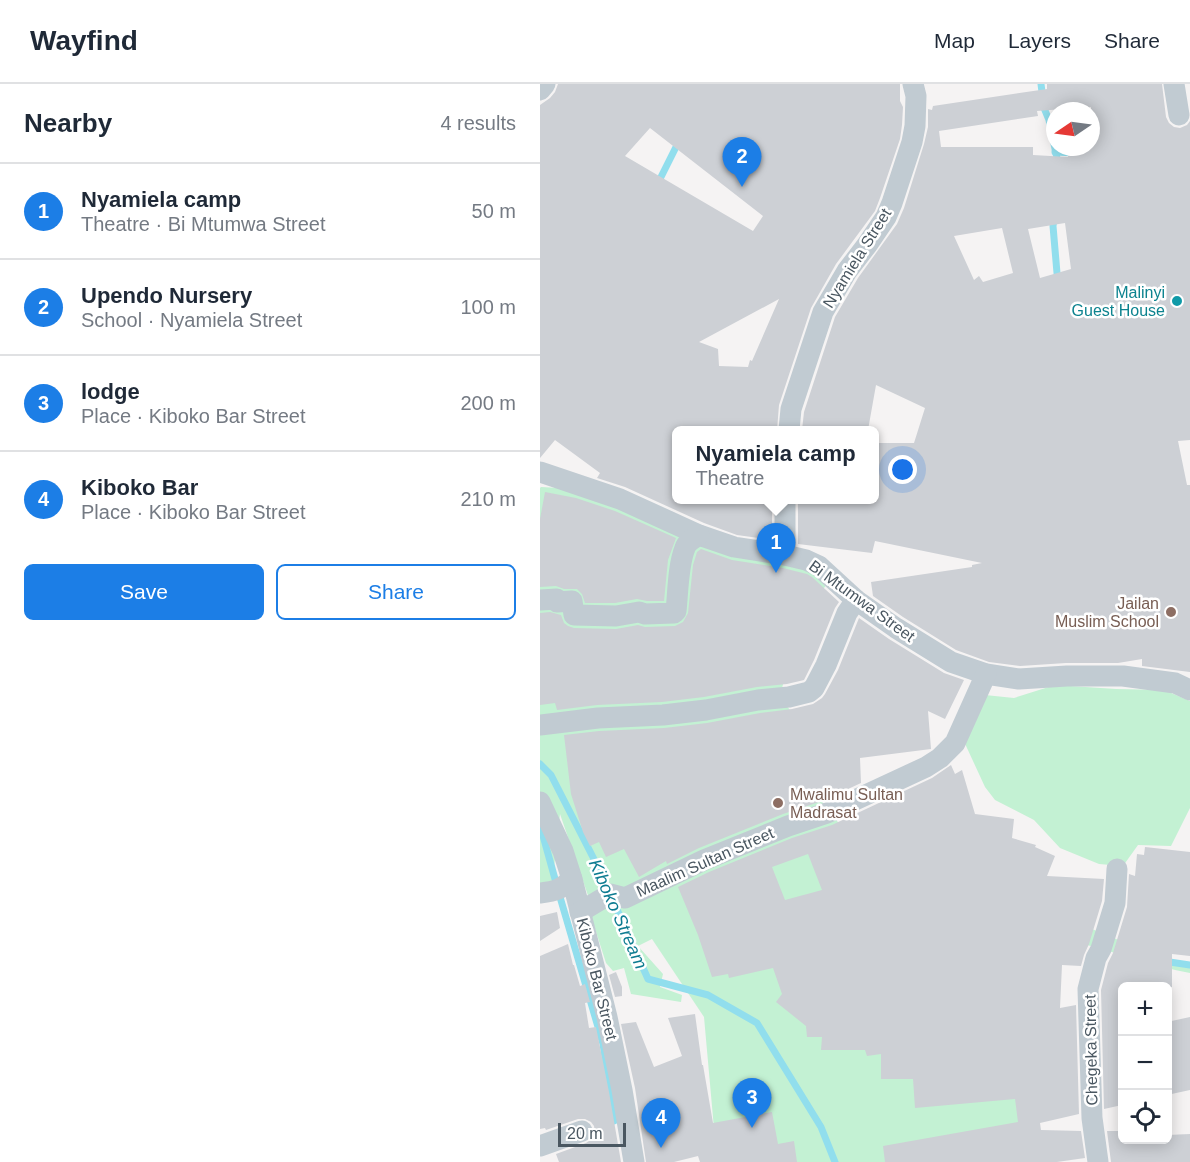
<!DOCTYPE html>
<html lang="en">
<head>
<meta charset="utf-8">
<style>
  body { margin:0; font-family:Helvetica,sans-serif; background:#f2f2f3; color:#1f2937 }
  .controls { position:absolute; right:18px; bottom:18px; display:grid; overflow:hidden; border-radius:9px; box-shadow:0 3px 15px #0003 }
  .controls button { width:54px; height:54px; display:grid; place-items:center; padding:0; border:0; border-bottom:2px solid #e0e1e3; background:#fff; color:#1f2937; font:30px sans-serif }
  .compass { position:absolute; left:506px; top:18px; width:54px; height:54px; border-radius:50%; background:#fff; box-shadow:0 3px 15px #0003; rotate:257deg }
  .scale { position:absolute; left:18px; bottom:15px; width:68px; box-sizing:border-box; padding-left:6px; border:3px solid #4a5761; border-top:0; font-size:16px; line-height:21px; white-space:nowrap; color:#4a5761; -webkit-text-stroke:4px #fff; paint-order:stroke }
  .you { position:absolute; left:363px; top:386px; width:21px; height:21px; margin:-15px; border:4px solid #fff; border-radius:50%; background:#1a73e8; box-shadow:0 0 0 9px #1a73e833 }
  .badge { display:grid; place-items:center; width:39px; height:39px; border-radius:50%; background:#1c7ee6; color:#fff; font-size:20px; font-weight:700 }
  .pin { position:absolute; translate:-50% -50px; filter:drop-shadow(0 2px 3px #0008) }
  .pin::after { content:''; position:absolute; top:32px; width:21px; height:18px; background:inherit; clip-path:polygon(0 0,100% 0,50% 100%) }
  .popup { position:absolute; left:132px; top:342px; width:207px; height:78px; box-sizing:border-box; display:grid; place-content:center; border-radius:9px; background:#fff; filter:drop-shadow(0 2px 4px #0005); font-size:20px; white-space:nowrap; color:#747a83 }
  .popup b { font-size:22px; color:#1f2937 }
  .popup::after { content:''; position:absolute; left:50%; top:100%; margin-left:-12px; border:12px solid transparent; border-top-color:#fff }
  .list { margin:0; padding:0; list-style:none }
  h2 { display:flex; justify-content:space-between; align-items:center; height:78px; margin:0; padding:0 24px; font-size:26px }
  h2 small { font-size:20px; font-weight:400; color:#747a83 }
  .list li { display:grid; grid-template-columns:39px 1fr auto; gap:18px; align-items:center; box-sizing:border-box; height:96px; padding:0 24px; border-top:2px solid #e0e1e3 }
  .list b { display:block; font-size:22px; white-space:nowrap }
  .list p { margin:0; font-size:20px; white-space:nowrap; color:#747a83 }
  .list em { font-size:20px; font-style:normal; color:#747a83 }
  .actions { display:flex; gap:12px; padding:18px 24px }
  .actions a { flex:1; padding:14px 0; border:2px solid #1c7ee6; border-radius:9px; text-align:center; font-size:21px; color:#1c7ee6 }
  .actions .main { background:#1c7ee6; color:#fff }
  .icon { flex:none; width:33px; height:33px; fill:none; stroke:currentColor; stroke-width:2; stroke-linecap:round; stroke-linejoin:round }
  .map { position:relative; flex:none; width:650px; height:1078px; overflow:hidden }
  header { display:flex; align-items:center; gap:36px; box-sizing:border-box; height:84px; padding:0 30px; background:#fff; border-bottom:2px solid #e0e1e3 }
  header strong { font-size:28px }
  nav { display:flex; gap:33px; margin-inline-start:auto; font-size:21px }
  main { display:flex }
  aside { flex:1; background:#fff }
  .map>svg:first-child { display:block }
  .green { fill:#c3f1d3 }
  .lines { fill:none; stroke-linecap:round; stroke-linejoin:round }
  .stream { stroke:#91deed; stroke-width:7 }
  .building { fill:#cdd0d5; fill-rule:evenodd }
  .street { stroke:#c1cbd2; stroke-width:21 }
  .culture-dot { fill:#0f9aa8; stroke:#fff; stroke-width:2 }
  .education-dot { fill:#8d6e63; stroke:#fff; stroke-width:2 }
  .labels { text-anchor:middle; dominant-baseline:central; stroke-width:5; stroke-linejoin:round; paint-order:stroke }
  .street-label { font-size:16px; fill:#4a5761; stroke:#fff }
  .culture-label { font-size:16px; fill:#0d838f; stroke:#fff; text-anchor:end }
  .education-label { font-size:16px; fill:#785e54; stroke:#fff; text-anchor:end }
  .water-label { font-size:18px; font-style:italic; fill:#0e7c91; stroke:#fff }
</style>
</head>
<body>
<header>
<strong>Wayfind</strong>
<nav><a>Map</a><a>Layers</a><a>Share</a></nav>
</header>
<main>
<aside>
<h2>Nearby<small>4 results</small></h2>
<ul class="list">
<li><span class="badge">1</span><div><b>Nyamiela camp</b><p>Theatre · Bi Mtumwa Street</p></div><em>50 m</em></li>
<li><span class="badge">2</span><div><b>Upendo Nursery</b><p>School · Nyamiela Street</p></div><em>100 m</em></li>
<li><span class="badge">3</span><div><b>lodge</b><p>Place · Kiboko Bar Street</p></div><em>200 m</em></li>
<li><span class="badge">4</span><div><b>Kiboko Bar</b><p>Place · Kiboko Bar Street</p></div><em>210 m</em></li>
</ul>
<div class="actions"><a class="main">Save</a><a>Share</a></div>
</aside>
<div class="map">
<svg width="650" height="1078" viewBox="0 0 650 1078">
  <rect width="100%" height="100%" fill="#f5f3f3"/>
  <g class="green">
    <path d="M1 403 38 405 292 493 255 544 240 614 274 655 283 719 311 755 451 803 634 879 650 880V889L635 886 463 837 489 999 503 1078H177L164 933 112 855 98 862 123 890 120 903 142 911 141 918 91 910 84 884 73 887 66 879 50 829 53 826 20 730 12 802 0 804V404Z"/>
    <path d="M515 601 576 605 624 606 650 617V724L631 762 598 761 583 782 559 780 520 764 494 736 455 716 445 703 421 651 445 611 474 614Z"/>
  </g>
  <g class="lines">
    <g class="stream">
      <path d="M501 0 504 24 509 36 518 79"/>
      <path d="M515 68 535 69"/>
      <path d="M117 101 139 57"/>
      <path d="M514 135 513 142 517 189 520 198"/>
      <path d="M0 680 11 691 58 783 108 895 168 911 217 939 281 1043 295 1078"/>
      <path d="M0 741 15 795"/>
      <path d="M20 813 63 960 74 1037"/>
      <path d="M623 877 650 881"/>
    </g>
  </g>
  <g class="building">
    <path d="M18 0H360V17L363 23 362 41 360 55 340 114 335 127 296 180 271 224 239 321 237 346H137V416H232V456L197 451 164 439 85 403 57 394 60 389 15 356 0 374V21L10 14 15 8ZM110 44 223 132 213 147 85 72ZM239 215 212 277 210 276 208 283 179 282 178 265 159 258Z"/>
    <path d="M507 0H622L626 33 629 39 634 43 640 44 647 41 650 37V356L638 357 647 401H650V588L602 582V575L578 579H526L480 582 449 578 416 566 363 533 333 512 331 498 432 483V481L442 479 335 457 332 469 258 460V416H335V387H339V359H374L385 324 336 301 328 346H262L264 328 295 233 318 194 357 140 364 124 384 60 388 43V25L392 26 393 22 507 5ZM551 23V63H529L528 73 493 71V63H401L399 47 498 32 497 27ZM525 139 531 185 500 194 488 145ZM462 144 473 189 443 198 439 192 434 196 414 152Z"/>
    <path d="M5 408 36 414 75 427 136 454 128 476 124 517H107L97 515 75 519H45L42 510 37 505H24L16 502 0 503V435Z"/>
    <path d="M161 465 192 476 243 484 267 490 272 493 299 518 295 524 274 576 264 596 247 600 217 603 164 613 122 618 57 621 17 626 15 619 0 621V529L10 528 21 531 24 539 28 542 34 544 76 545 98 541 105 543 135 542 143 538 148 529 153 481 157 468Z"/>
    <path d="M319 534 349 555 404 589 424 596 405 635 388 627 391 665 320 674 321 699 282 717 243 730 159 764 127 780 126 777 99 793 84 765 66 773 59 758 50 762 43 748 31 710 24 651 59 647 124 644 167 639 220 629 252 625 273 620 282 614 285 610 298 586Z"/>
    <path d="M411 681 415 690 422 686 435 730 474 735 472 754 496 761 495 763 515 772 507 792 564 795 562 817 549 860 544 871 541 882 522 881 520 924 536 921 539 1030 500 1039 501 1046 541 1047 545 1074 517 1078H345L343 1062 478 1038 475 1015 375 1024 373 995H341V970L327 972 325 966H281L282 953H267L266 942 236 918 242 910 233 884 189 894 188 890 172 893 158 851 138 803 169 788 252 754 292 741 392 694ZM268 770 282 806 245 816 232 783Z"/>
    <path d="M605 763 650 768V872L632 870V903H582V1021L564 1025 561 906 568 879 573 869 587 823 589 790 595 792 597 770 604 771Z"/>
    <path d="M17 828 20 844 0 857V832Z"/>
    <path d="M28 860 33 881H34L40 902 45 900 50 918 45 919 49 944 56 943 69 1008 81 1078H19L16 1070 46 1059 52 1055 55 1049 54 1042 51 1038 45 1035H38L6 1046 5 1044 0 1045V872Z"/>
    <path d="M76 888 82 903V912L75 913 69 891Z"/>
    <path d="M155 930 162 981H163L173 1039 232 1028 238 1060 254 1057 257 1078H160L158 1072 134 1078H106L95 1004 81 940 96 938 114 983 142 972 128 934Z"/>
    <path d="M650 933V1006L627 1011V938Z"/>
    <path d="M567 1047H582V1056H627V1051L650 1050V1078H571Z"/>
  </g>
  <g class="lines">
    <g class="street">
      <path d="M634 0 639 31"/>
      <path d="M0 6 5 0"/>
      <path d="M249 346 251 325 283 228 307 187 327 161 346 133 352 119 372 58 375 42 376 12 373 0"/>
      <path d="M0 388 80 415 159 451 194 463 245 471 266 476 279 482 316 516 356 544 411 578 446 590 479 595 527 592H583L635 599 650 606"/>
      <path d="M245 416V471"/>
      <path d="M0 516 17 515V518L32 517 34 531 76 532 99 528 105 530 134 529 136 527C138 509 138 481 145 464 147 458 153 455 159 451"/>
      <path d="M0 641 58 634 123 631 166 626 218 616 249 613 269 608 274 604 286 581 307 529 316 516"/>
      <path d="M0 718 23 767 32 795 67 933 82 1006 94 1078"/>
      <path d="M0 809C16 807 20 806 32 795"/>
      <path d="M40 828 70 810 85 814 164 776 248 742 287 729 386 683 400 674 415 659 446 590"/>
      <path d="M0 1062 42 1047"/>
      <path d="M558 1078 552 1034 548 905 556 874 561 865 575 819 577 785"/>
    </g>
  </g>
  <circle class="culture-dot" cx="637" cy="217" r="6"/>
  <g class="education-dot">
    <circle cx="631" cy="528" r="6"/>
    <circle cx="238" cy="719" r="6"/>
  </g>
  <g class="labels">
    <g class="street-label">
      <text transform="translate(317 174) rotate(-58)">Nyamiela Street</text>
      <text transform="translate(322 517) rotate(36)">Bi Mtumwa Street</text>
      <text transform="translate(165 778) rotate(-24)">Maalim Sultan Street</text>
      <text transform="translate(57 895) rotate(76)">Kiboko Bar Street</text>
      <text transform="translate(551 966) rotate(-91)">Chegeka Street</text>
    </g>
    <g class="culture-label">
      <text x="625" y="208">Malinyi<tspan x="625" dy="18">Guest House</tspan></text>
    </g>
    <g class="education-label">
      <text x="619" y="519">Jailan<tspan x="619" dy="18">Muslim School</tspan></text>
      <text x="250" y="710" text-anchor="start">Mwalimu Sultan<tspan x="250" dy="18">Madrasat</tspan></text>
    </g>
    <g class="water-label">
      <text transform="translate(78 830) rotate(66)">Kiboko Stream</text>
    </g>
  </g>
</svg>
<div class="controls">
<button>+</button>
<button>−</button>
<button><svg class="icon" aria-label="locate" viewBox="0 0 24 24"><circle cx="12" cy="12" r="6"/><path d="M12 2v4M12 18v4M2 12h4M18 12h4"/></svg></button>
</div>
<svg class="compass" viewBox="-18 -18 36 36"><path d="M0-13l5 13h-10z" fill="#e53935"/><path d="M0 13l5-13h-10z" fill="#747a83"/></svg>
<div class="scale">20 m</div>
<div class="you"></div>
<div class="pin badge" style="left:236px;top:489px">1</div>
<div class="popup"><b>Nyamiela camp</b>Theatre</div>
<div class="pin badge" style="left:202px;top:103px">2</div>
<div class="pin badge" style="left:212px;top:1044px">3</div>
<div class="pin badge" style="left:121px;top:1064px">4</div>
</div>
</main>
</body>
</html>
